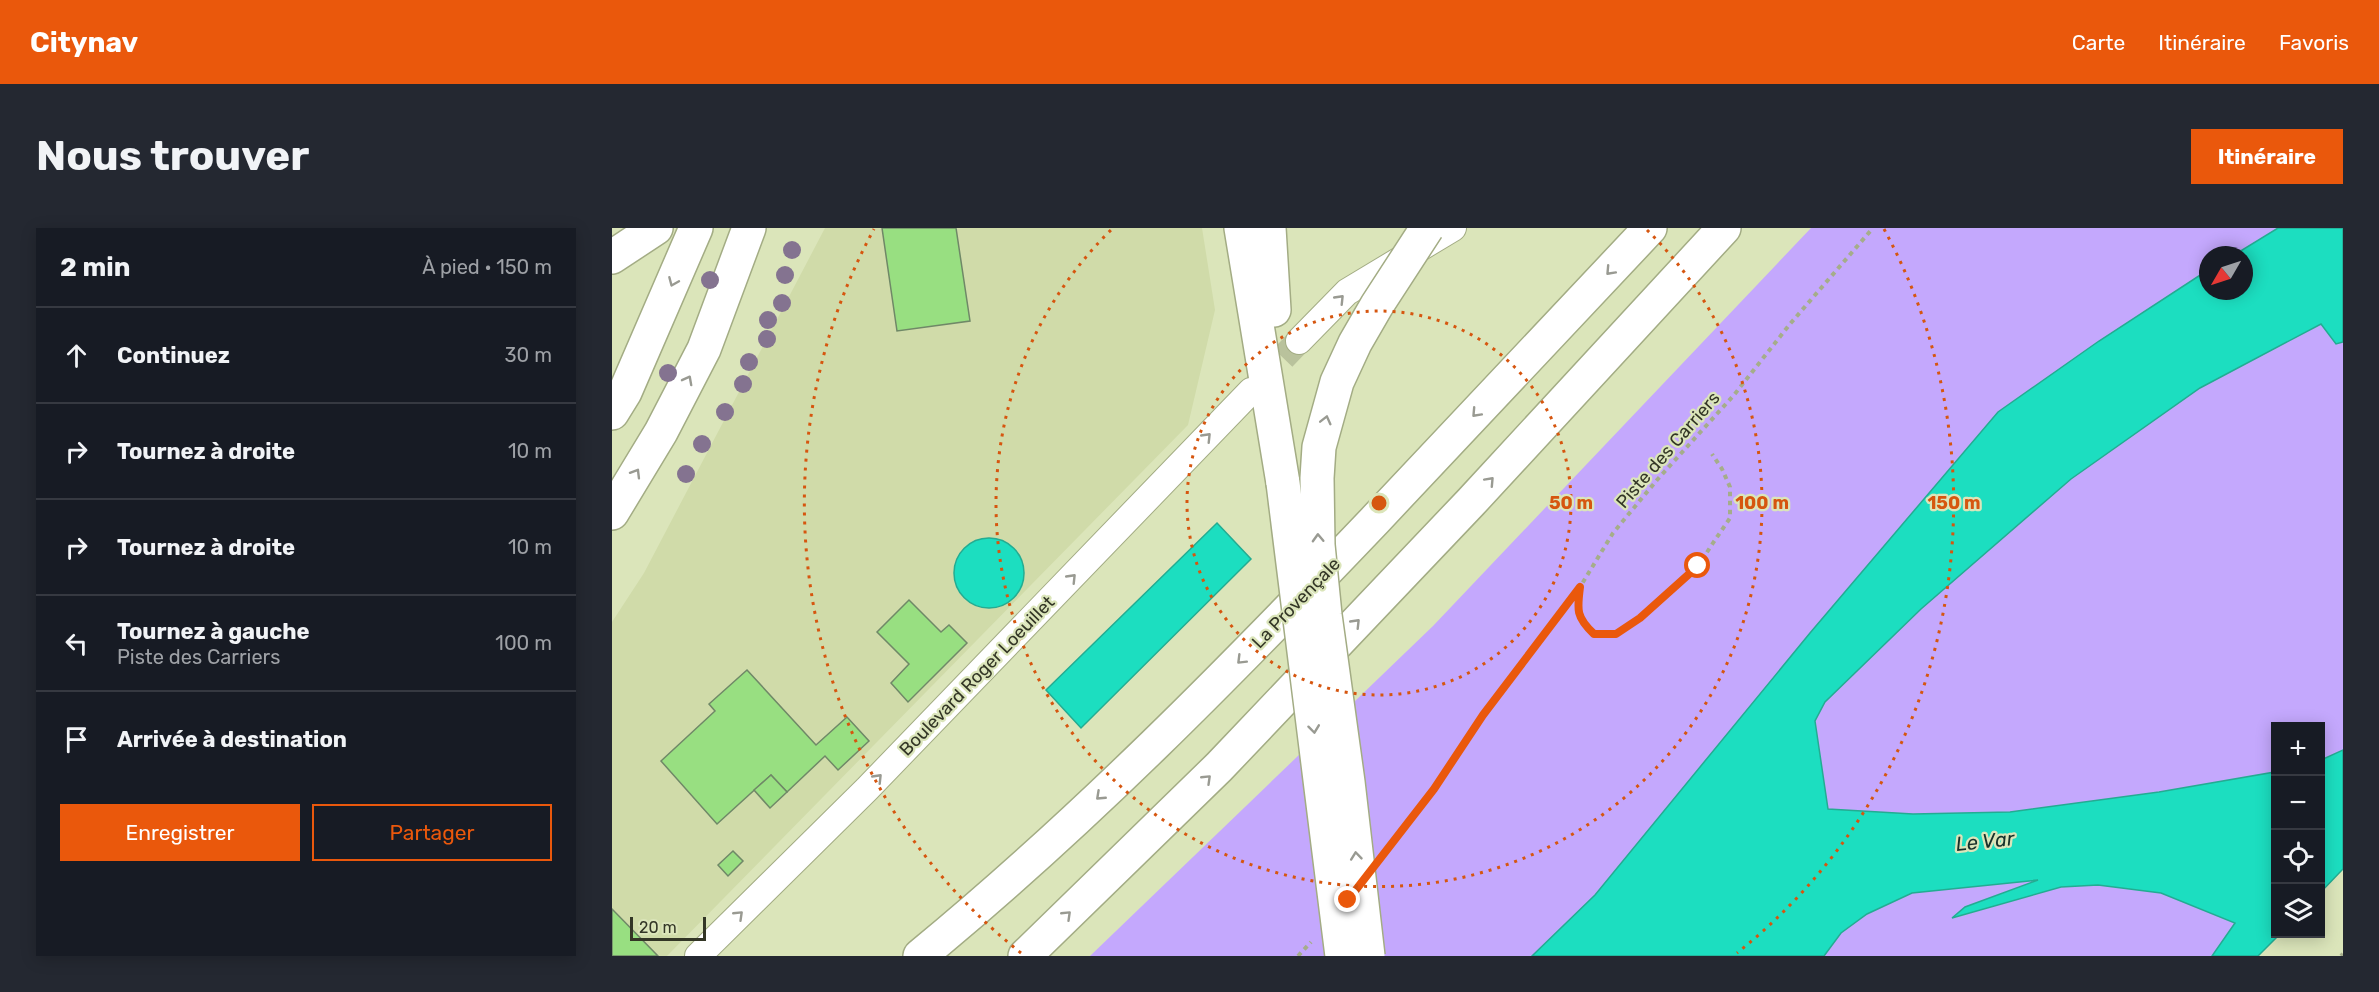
<!DOCTYPE html>
<html lang="fr">
<head>
<meta charset="utf-8">
<style>
  body { margin:0; font-family:Rubik,sans-serif; background:#242831; color:#f1f3f6 }
  .controls { position:absolute; right:18px; bottom:18px; display:grid; overflow:hidden; border-radius:0px; box-shadow:0 3px 15px #0003 }
  .controls button { width:54px; height:54px; display:grid; place-items:center; padding:0; border:0; border-bottom:2px solid #363941; background:#171b24; color:#f1f3f6; font:30px sans-serif }
  .compass { position:absolute; left:1587px; top:18px; width:54px; height:54px; border-radius:50%; background:#171b24; box-shadow:0 3px 15px #0003; rotate:231deg }
  .scale { position:absolute; left:18px; bottom:15px; width:76px; box-sizing:border-box; padding-left:6px; border:3px solid #333626; border-top:0; font-size:16px; line-height:21px; white-space:nowrap; color:#333626; -webkit-text-stroke:4px #dbe5ba; paint-order:stroke }
  .stop { position:absolute; width:18px; height:18px; margin:-14px; border:4px solid #ea580c; border-radius:50%; background:#fff }
  .stop.end { background:#ea580c; border-color:#fff; box-shadow:0 2px 6px #0008 }
  .list { margin:0; padding:0; list-style:none }
  h2 { display:flex; justify-content:space-between; align-items:center; height:78px; margin:0; padding:0 24px; font-size:26px }
  h2 small { font-size:20px; font-weight:400; color:#9ea1a6 }
  .list li { display:grid; grid-template-columns:39px 1fr auto; gap:18px; align-items:center; box-sizing:border-box; height:96px; padding:0 24px; border-top:2px solid #363941 }
  .list b { display:block; font-size:22px; white-space:nowrap }
  .list p { margin:0; font-size:20px; white-space:nowrap; color:#9ea1a6 }
  .list em { font-size:20px; font-style:normal; color:#9ea1a6 }
  .actions { display:flex; gap:12px; padding:18px 24px }
  .actions a { flex:1; padding:14px 0; border:2px solid #ea580c; border-radius:0px; text-align:center; font-size:21px; color:#ea580c }
  .actions .main { background:#ea580c; color:#fff }
  .icon { flex:none; width:33px; height:33px; fill:none; stroke:currentColor; stroke-width:2; stroke-linecap:round; stroke-linejoin:round }
  .map { position:relative; flex:none; width:1731px; height:728px; overflow:hidden; border-radius:0px }
  header { display:flex; align-items:center; gap:36px; box-sizing:border-box; height:84px; padding:0 30px; background:#ea580c; color:#fff }
  header strong { font-size:28px }
  nav { display:flex; gap:33px; margin-inline-start:auto; font-size:21px }
  .intro { display:flex; align-items:center; justify-content:space-between; box-sizing:border-box; height:144px; padding:0 36px }
  h1 { margin:0; font-size:42px }
  .button { padding:15px 27px; border-radius:0px; background:#ea580c; color:#fff; font-size:21px; font-weight:700 }
  main { display:flex; gap:36px; padding:0 36px }
  aside { flex:1; background:#171b24; border-radius:0px; box-shadow:0 3px 15px #0003 }
  .map>svg:first-child { display:block }
  .built { fill:#d0dba9 }
  .green { fill:#c4a8fd }
  .water { fill:#1cdec0; stroke:#23ac92; stroke-width:1.5 }
  .building { fill:#98df81; stroke:#6f8867; stroke-width:1.5 }
  .lines { fill:none; stroke-linecap:round; stroke-linejoin:round }
  .street-tunnel { stroke:#b9c29c; stroke-width:26; stroke-dasharray:26 13; stroke-linecap:butt }
  .street-casing { stroke:#a3ac84; stroke-width:28 }
  .primary-casing { stroke:#a3ac84; stroke-width:36 }
  .highway-casing { stroke:#a3ac84; stroke-width:36 }
  .path { stroke:#a5ad8a; stroke-width:4; stroke-dasharray:4.5 4.5; stroke-linecap:butt }
  .street { stroke:#fff; stroke-width:26 }
  .primary { stroke:#fff; stroke-width:33 }
  .highway { stroke:#fff; stroke-width:33 }
  .highway-bridge-casing { stroke:#a3ac84; stroke-width:36; stroke-linecap:butt }
  .highway-bridge { stroke:#fff; stroke-width:33 }
  .tree { fill:#847390 }
  .oneway { stroke:#999a92 }
  .route { stroke:#ea580c; stroke-width:8 }
  .ring { fill:none; stroke:#d6560f; stroke-width:3; stroke-dasharray:3 6 }
  .labels { text-anchor:middle; dominant-baseline:central; stroke-width:4.5; stroke-linejoin:round; paint-order:stroke }
  .street-label { font-size:18px; fill:#333626; stroke:#dbe5ba }
  .water-label { font-size:20px; font-style:italic; fill:#16312b; stroke:#dbe5ba }
  .centre { fill:#d6560f; stroke:#dbe5ba; stroke-width:3 }
  .ring-label { font-size:18px; text-anchor:middle; font-weight:bold; fill:#d6560f; stroke:#dbe5ba; stroke-width:4.5; stroke-linejoin:round; paint-order:stroke }
</style>
</head>
<body>
<header>
<strong>Citynav</strong>
<nav><a>Carte</a><a>Itinéraire</a><a>Favoris</a></nav>
</header>
<div class="intro"><h1>Nous trouver</h1><a class="button">Itinéraire</a></div>
<main>
<aside>
<h2>2 min<small>À pied · 150 m</small></h2>
<ul class="list">
<li><svg class="icon" aria-label="ahead" viewBox="0 0 24 24"><path d="M12 20V5M6 11l6-6 6 6"/></svg><div><b>Continuez</b></div><em>30 m</em></li>
<li><svg class="icon" aria-label="right" viewBox="0 0 24 24"><path d="M7 20v-9h11M14 6l5 5-5 5"/></svg><div><b>Tournez à droite</b></div><em>10 m</em></li>
<li><svg class="icon" aria-label="right" viewBox="0 0 24 24"><path d="M7 20v-9h11M14 6l5 5-5 5"/></svg><div><b>Tournez à droite</b></div><em>10 m</em></li>
<li><svg class="icon" aria-label="left" viewBox="0 0 24 24"><path d="M17 20v-9H6M10 6l-5 5 5 5"/></svg><div><b>Tournez à gauche</b><p>Piste des Carriers</p></div><em>100 m</em></li>
<li><svg class="icon" aria-label="arrive" viewBox="0 0 24 24"><path d="M6 21V4h12l-3 4 3 4H6"/></svg><div><b>Arrivée à destination</b></div></li>
</ul>
<div class="actions"><a class="main">Enregistrer</a><a>Partager</a></div>
</aside>
<div class="map">
<svg width="1731" height="728" viewBox="0 0 1731 728">
  <rect width="100%" height="100%" fill="#dbe5ba"/>
  <path class="built" d="M213 0H590L603 82 576 197 55 728H0V394L32 345Z"/>
  <g class="green">
    <path d="M1199 0H1666L1622 27H1596V42L1487 113 1386 184 1198 405 983 667 920 728H478L821 398Z"/>
    <path d="M1709 95 1724 116 1731 114V522L1709 532 1708 499H1664L1663 544 1547 564 1398 584 1301 586 1216 581 1203 493 1213 474 1309 381 1459 251 1588 160Z"/>
    <path d="M1429 651 1394 664 1342 690 1449 659 1486 657 1549 665 1624 695 1600 728H1212L1229 705 1255 686 1300 665Z"/>
  </g>
  <g class="water">
    <path d="M1666 0H1731V114L1724 116 1709 96 1588 160 1459 251 1309 381 1213 474 1203 493 1216 581 1301 586 1398 584 1547 564 1663 544 1664 706H1668L1646 728H1600L1623 695 1549 665 1486 657 1449 659 1340 690 1353 679 1426 652 1300 665 1255 686 1229 705 1212 728H920L983 667 1198 405 1386 184 1487 113 1596 42V63H1632V27H1622Z"/>
    <path d="M605 295 639 331 469 500 434 462Z"/>
    <circle cx="377" cy="345" r="35"/>
    <path d="M1731 522V641L1709 664V532Z"/>
  </g>
  <g class="building">
    <path d="M270 0H344L358 93 285 103Z"/>
    <path d="M297 372 329 404 337 397 355 415 296 474 279 455 297 436 265 404Z"/>
    <path d="M135 442 204 517 235 489 257 513 226 542 213 528 175 564 159 547 105 596 49 533 103 483 97 476Z"/>
    <path d="M159 547 175 564 158 580 142 562Z"/>
    <path d="M121 623 131 633 116 648 106 637Z"/>
    <path d="M0 681 46 728H0Z"/>
  </g>
  <g class="lines">
    <path class="street-tunnel" d="M644 158 687 113"/>
    <defs>
      <g id="street">
        <path d="M687 113 735 64 841 0"/>
        <path d="M86 728 255 561 639 163"/>
      </g>
      <g id="primary">
        <path d="M0 29 44 0"/>
        <path d="M0 185 13 164 84 0"/>
        <path d="M0 285 49 204 92 121 137 0"/>
      </g>
      <g id="highway">
        <path d="M629 0 671 255"/>
        <path d="M657 0 662 82"/>
        <path d="M308 728C471 594 619 443 764 291 856 194 947 97 1038 0"/>
        <path d="M413 728 607 539 859 274 1112 0"/>
      </g>
    </defs>
    <use href="#street" class="street-casing"/>
    <use href="#primary" class="primary-casing"/>
    <use href="#highway" class="highway-casing"/>
    <g class="path">
      <path d="M968 359C965 383 964 389 982 406L1004 407 1028 390 1086 338 1101 315 1118 290V259L1110 241 1100 226"/>
      <path d="M774 623 822 561 871 487 968 359 1001 305 1045 252 1122 167 1178 96 1261 0"/>
      <path d="M686 728 699 714"/>
      <path d="M1729 728 1731 726"/>
    </g>
    <use href="#street" class="street"/>
    <use href="#primary" class="primary"/>
    <use href="#highway" class="highway"/>
    <defs>
      <g id="highway-bridge">
        <path d="M671 255 730 728"/>
        <path d="M756 728 736 554 713 387 706 317 705 250 707 219 725 154 743 115 765 77 815 0"/>
      </g>
    </defs>
    <use href="#highway-bridge" class="highway-bridge-casing"/>
    <use href="#highway-bridge" class="highway-bridge"/>
  </g>
  <g class="tree">
    <circle cx="180" cy="22" r="9"/>
    <circle cx="173" cy="47" r="9"/>
    <circle cx="98" cy="52" r="9"/>
    <circle cx="170" cy="75" r="9"/>
    <circle cx="156" cy="92" r="9"/>
    <circle cx="155" cy="111" r="9"/>
    <circle cx="137" cy="134" r="9"/>
    <circle cx="56" cy="145" r="9"/>
    <circle cx="131" cy="156" r="9"/>
    <circle cx="113" cy="184" r="9"/>
    <circle cx="90" cy="216" r="9"/>
    <circle cx="74" cy="246" r="9"/>
  </g>
  <defs><path id="oneway-chevron" d="M-2-3.5L2.5 0L-2 3.5" fill="none" stroke-width="1.6" stroke-linecap="round" stroke-linejoin="round" transform="scale(1.5)"/></defs>
  <g class="oneway">
    <use href="#oneway-chevron" transform="translate(998 43) rotate(133)"/>
    <use href="#oneway-chevron" transform="translate(61 54) rotate(113)"/>
    <use href="#oneway-chevron" transform="translate(728 71) rotate(-46)"/>
    <use href="#oneway-chevron" transform="translate(76 152) rotate(-62)"/>
    <use href="#oneway-chevron" transform="translate(864 185) rotate(133)"/>
    <use href="#oneway-chevron" transform="translate(714 192) rotate(-76)"/>
    <use href="#oneway-chevron" transform="translate(595 209) rotate(-46)"/>
    <use href="#oneway-chevron" transform="translate(24 245) rotate(-59)"/>
    <use href="#oneway-chevron" transform="translate(878 253) rotate(-47)"/>
    <use href="#oneway-chevron" transform="translate(706 310) rotate(-92)"/>
    <use href="#oneway-chevron" transform="translate(460 350) rotate(-46)"/>
    <use href="#oneway-chevron" transform="translate(744 395) rotate(-46)"/>
    <use href="#oneway-chevron" transform="translate(629 432) rotate(135)"/>
    <use href="#oneway-chevron" transform="translate(702 501) rotate(83)"/>
    <use href="#oneway-chevron" transform="translate(266 550) rotate(-46)"/>
    <use href="#oneway-chevron" transform="translate(595 551) rotate(-44)"/>
    <use href="#oneway-chevron" transform="translate(488 568) rotate(137)"/>
    <use href="#oneway-chevron" transform="translate(744 628) rotate(-96)"/>
    <use href="#oneway-chevron" transform="translate(127 687) rotate(-44)"/>
    <use href="#oneway-chevron" transform="translate(455 687) rotate(-44)"/>
  </g>
  <g class="lines">
    <path class="route" d="M736 672 822 561 871 487 968 359C965 382 964 389 982 406H1004L1028 390 1086 338"/>
  </g>
  <g class="ring">
    <circle cx="767" cy="275" r="192"/>
    <path d="M1035 2A383 383 0 1 1 499 2"/>
    <path d="M409 725A575 575 0 0 1 262 1M1272 1A575 575 0 0 1 1125 725"/>
  </g>
  <g class="labels">
    <g class="street-label">
      <text transform="translate(1056 222) rotate(-49)">Piste des Carriers</text>
      <text transform="translate(684 375) rotate(-46)">La Provençale</text>
      <text transform="translate(365 448) rotate(-46)">Boulevard Roger Loeuillet</text>
    </g>
    <g class="water-label">
      <text transform="translate(1373 613) rotate(-6)">Le Var</text>
    </g>
  </g>
  <circle cx="767" cy="275" r="9" class="centre"/>
  <g class="ring-label">
    <text x="959" y="281">50 m</text>
    <text x="1150" y="281">100 m</text>
    <text x="1342" y="281">150 m</text>
  </g>
</svg>
<div class="controls">
<button>+</button>
<button>−</button>
<button><svg class="icon" aria-label="locate" viewBox="0 0 24 24"><circle cx="12" cy="12" r="6"/><path d="M12 2v4M12 18v4M2 12h4M18 12h4"/></svg></button>
<button><svg class="icon" aria-label="layers" viewBox="0 0 24 24"><path d="M12 4l9 5-9 5-9-5zM3 14l9 5 9-5"/></svg></button>
</div>
<svg class="compass" viewBox="-18 -18 36 36"><path d="M0-13l5 13h-10z" fill="#e53935"/><path d="M0 13l5-13h-10z" fill="#9ea1a6"/></svg>
<div class="scale">20 m</div>
<div class="stop" style="left:1086px;top:338px"></div>
<div class="stop end" style="left:736px;top:672px"></div>
</div>
</main>
</body>
</html>
